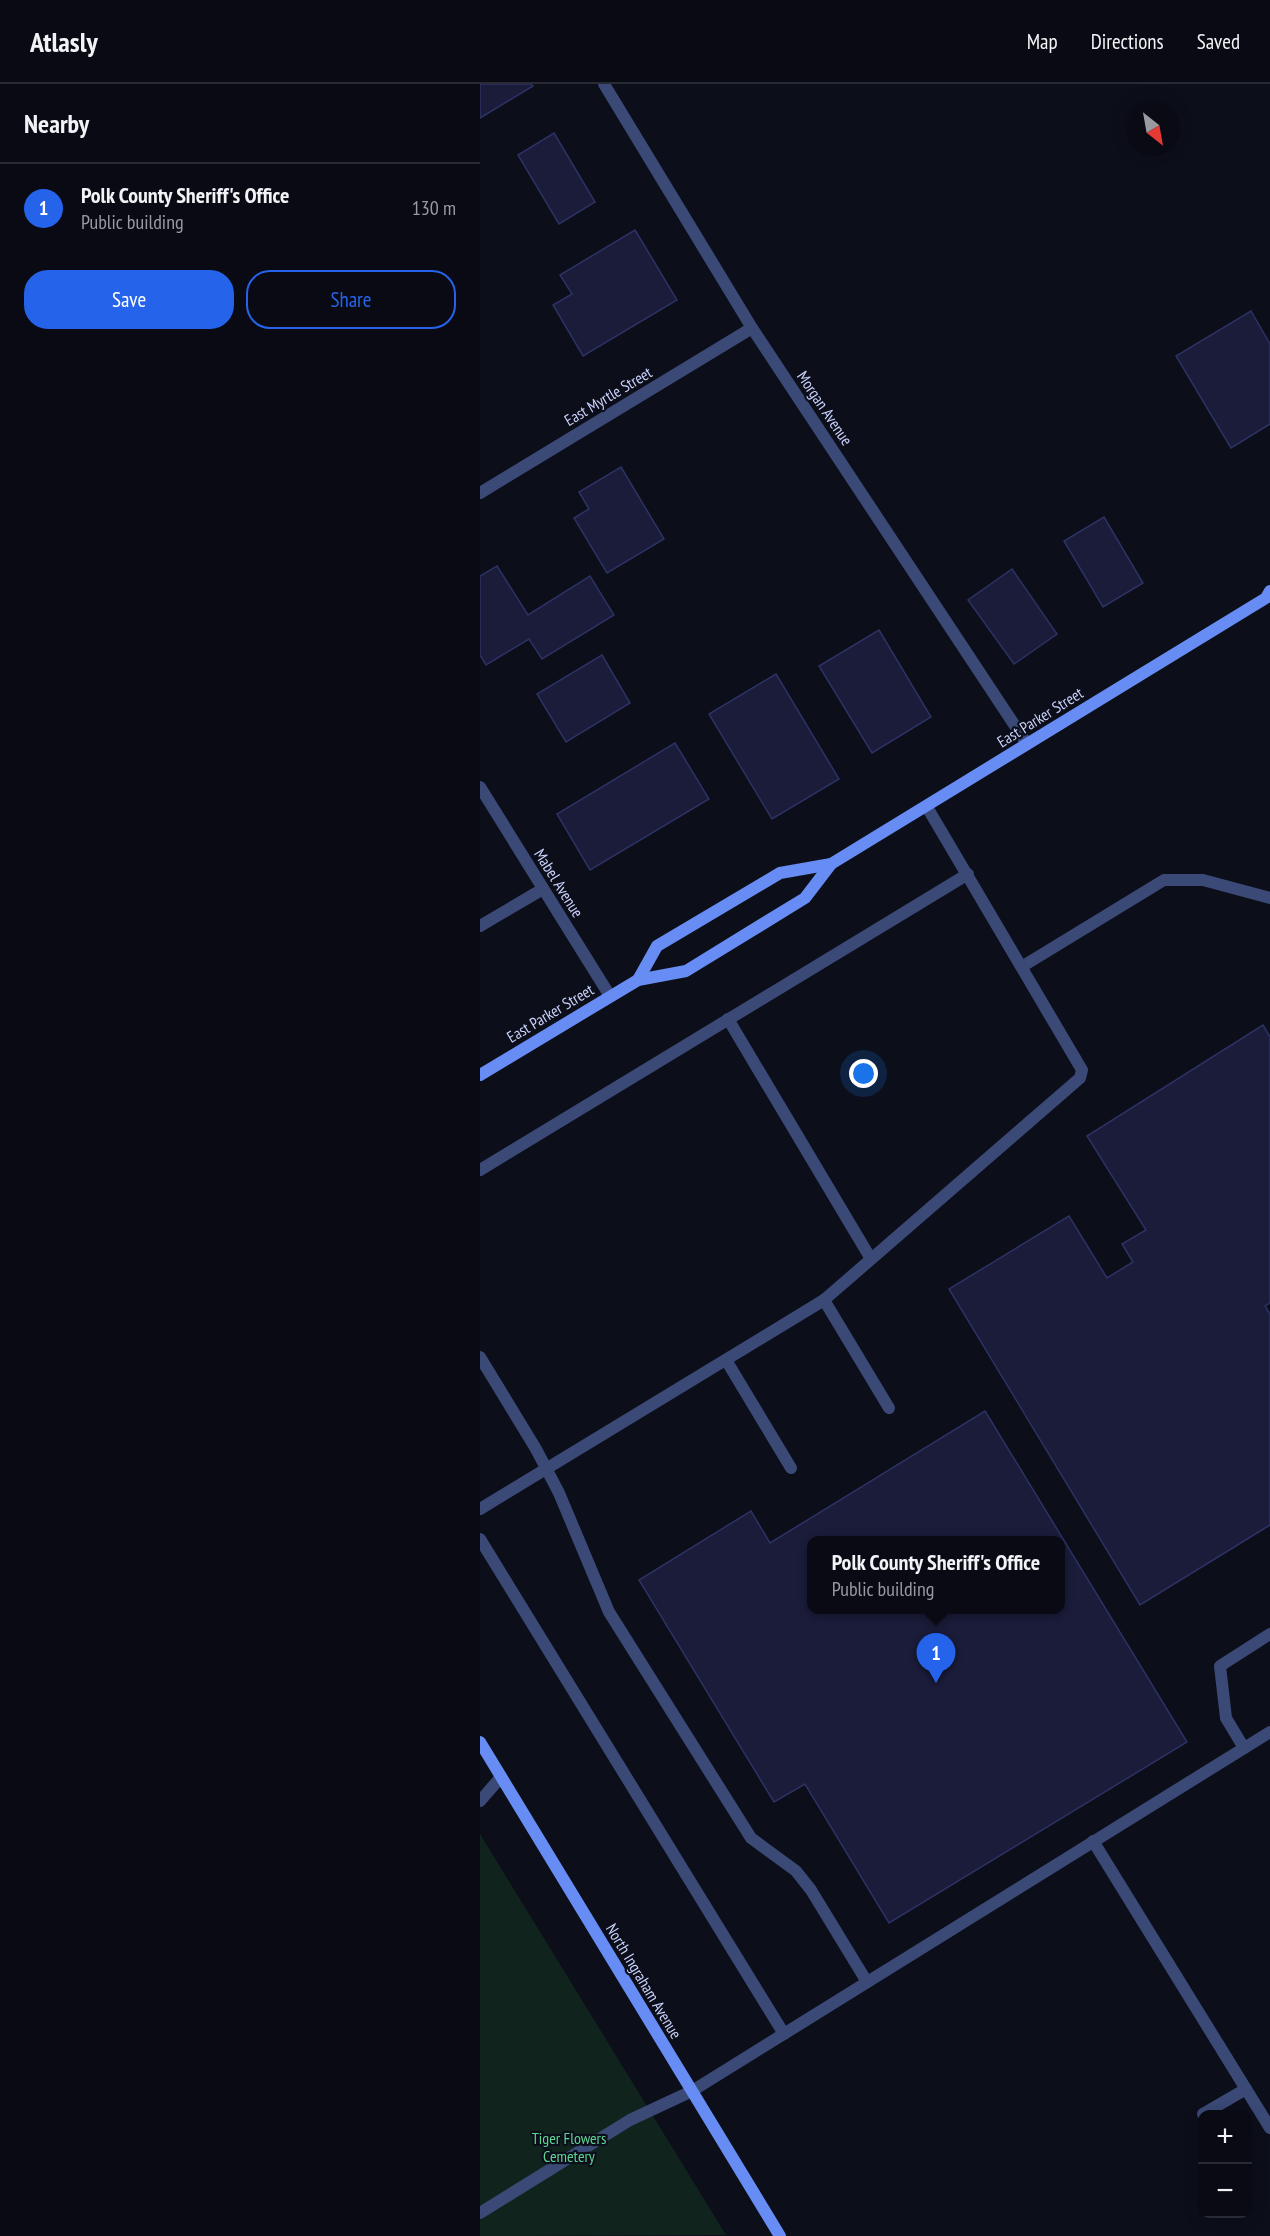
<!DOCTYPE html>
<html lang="en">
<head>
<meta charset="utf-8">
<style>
  body { margin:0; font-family:"PT Sans Narrow",sans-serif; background:#12131d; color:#f1f3f6 }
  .controls { position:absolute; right:18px; bottom:18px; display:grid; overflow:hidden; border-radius:12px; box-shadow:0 3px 15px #0003 }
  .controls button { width:54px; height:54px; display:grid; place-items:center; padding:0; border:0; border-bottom:2px solid #292b34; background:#090a14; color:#f1f3f6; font:30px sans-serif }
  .compass { position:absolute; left:646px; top:18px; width:54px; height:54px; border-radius:50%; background:#090a14; box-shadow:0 3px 15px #0003; rotate:149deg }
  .you { position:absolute; left:384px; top:990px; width:21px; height:21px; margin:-15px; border:4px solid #fff; border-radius:50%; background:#1a73e8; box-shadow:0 0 0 9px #1a73e833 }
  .badge { display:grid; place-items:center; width:39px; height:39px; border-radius:50%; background:#2563eb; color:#fff; font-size:20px; font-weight:700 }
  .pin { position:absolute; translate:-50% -50px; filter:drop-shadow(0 2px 3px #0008) }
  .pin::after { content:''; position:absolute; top:32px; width:21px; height:18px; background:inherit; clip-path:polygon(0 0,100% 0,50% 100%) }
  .popup { position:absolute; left:327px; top:1452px; width:258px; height:78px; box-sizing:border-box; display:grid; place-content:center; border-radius:12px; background:#090a14; filter:drop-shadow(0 2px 4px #0005); font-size:20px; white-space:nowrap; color:#999aa0 }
  .popup b { font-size:22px; color:#f1f3f6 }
  .popup::after { content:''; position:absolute; left:50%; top:100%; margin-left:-12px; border:12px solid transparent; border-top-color:#090a14 }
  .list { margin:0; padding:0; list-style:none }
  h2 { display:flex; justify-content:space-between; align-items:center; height:78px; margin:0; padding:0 24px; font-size:26px }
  h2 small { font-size:20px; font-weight:400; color:#999aa0 }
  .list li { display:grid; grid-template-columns:39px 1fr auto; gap:18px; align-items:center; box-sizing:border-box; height:90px; padding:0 24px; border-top:2px solid #292b34 }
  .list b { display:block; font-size:22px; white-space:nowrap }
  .list p { margin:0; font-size:20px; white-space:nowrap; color:#999aa0 }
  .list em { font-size:20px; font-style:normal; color:#999aa0 }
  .actions { display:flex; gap:12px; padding:18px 24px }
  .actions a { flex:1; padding:14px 0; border:2px solid #2563eb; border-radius:24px; text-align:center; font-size:21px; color:#2563eb }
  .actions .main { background:#2563eb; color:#fff }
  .map { position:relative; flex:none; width:790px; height:2152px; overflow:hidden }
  header { display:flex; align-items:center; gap:36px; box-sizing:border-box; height:84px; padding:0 30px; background:#090a14; border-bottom:2px solid #292b34 }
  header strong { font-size:28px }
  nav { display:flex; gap:33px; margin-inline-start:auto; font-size:21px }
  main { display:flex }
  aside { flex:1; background:#090a14 }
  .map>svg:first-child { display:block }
  .green { fill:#10241d }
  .building { fill:#1a1c3a; stroke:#2d3264; stroke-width:1.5; fill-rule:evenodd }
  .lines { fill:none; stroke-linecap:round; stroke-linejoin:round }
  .lane { stroke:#3a4976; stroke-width:12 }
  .street { stroke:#3a4976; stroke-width:12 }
  .secondary { stroke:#678df4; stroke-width:12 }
  .labels { text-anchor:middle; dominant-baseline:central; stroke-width:4.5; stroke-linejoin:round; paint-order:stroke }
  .street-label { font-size:16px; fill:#c9d2fb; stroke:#0c0e1a }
  .park-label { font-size:16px; fill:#5cd493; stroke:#0c0e1a }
</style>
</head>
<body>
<header>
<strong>Atlasly</strong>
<nav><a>Map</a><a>Directions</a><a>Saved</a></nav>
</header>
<main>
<aside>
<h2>Nearby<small></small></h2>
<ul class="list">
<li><span class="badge">1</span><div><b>Polk County Sheriff's Office</b><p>Public building</p></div><em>130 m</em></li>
</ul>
<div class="actions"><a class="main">Save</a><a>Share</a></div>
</aside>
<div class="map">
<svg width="790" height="2152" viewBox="0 0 790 2152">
  <rect width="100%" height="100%" fill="#0c0e1a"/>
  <path class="green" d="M0 1750 246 2151 0 2152Z"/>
  <g class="building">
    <path d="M0 0H51L53 2 0 34Z"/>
    <path d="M74 49 115 118 79 140 38 71Z"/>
    <path d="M155 146 197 216 103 272 73 221 92 210 80 191Z"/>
    <path d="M771 227 790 260V340L751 364 696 272Z"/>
    <path d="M141 383 184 455 127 489 94 434 109 425 99 408Z"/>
    <path d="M624 433 663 499 623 523 584 457Z"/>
    <path d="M17 482 48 531 110 492 134 531 62 575 49 555 6 581 0 571V492Z"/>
    <path d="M532 485 577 550 534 580 488 516Z"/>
    <path d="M399 546 451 633 392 669 339 582Z"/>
    <path d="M122 571 150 619 86 658 57 610Z"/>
    <path d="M296 590 359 695 292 735 229 630Z"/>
    <path d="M195 659 229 715 110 786 77 730Z"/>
    <path d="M783 941 790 953V1219L785 1222 790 1230V1441L660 1521 469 1205 589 1132 627 1194 653 1178 642 1160 666 1146 607 1052Z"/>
    <path d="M505 1327 707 1658 409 1839 325 1700 294 1718 159 1496 271 1427 290 1459ZM332 1456H580V1526H332Z"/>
  </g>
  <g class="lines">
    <g class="lane">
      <path d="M0 842 63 805"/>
      <path d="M543 882 684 796H723L790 814"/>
      <path d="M248 935 391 1175"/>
      <path d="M0 1086 488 790"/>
      <path d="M344 1216 409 1324"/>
      <path d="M0 1273 56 1365 79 1409 129 1528 271 1754 316 1787 331 1806 387 1898"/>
      <path d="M246 1276 311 1384"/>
      <path d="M0 1425 344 1216 600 994 602 986 447 723"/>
      <path d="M0 1455 304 1950"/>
      <path d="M764 1664 746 1634 740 1582 790 1550"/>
      <path d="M0 1717 21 1693"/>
      <path d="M613 1757 790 2044"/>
      <path d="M723 2030 766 2005"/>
      <path d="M0 2129 150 2036 212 2007 790 1648"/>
    </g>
    <g class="street">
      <path d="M124 0 272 244 547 660"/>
      <path d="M0 409 272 244"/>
      <path d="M0 703 130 912"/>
    </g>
    <g class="secondary">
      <path d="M158 896 177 862 300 789 351 780 786 514 790 507"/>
      <path d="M0 991 158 896 206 887 325 814 351 780"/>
      <path d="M0 1658 300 2152"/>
    </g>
  </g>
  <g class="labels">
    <g class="street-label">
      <text transform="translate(128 312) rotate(-31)">East Myrtle Street</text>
      <text transform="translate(345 324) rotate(56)">Morgan Avenue</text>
      <text transform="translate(560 633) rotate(-32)">East Parker Street</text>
      <text transform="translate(79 799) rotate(58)">Mabel Avenue</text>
      <text transform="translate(70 929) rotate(-31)">East Parker Street</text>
      <text transform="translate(164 1897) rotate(59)">North Ingraham Avenue</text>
    </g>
    <g class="park-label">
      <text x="89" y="2054">Tiger Flowers<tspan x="89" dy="18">Cemetery</tspan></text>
    </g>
  </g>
</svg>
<div class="controls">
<button>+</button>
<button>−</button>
</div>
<svg class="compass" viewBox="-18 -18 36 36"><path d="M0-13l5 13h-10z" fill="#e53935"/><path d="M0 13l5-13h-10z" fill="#999aa0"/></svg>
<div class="you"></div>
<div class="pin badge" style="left:456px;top:1599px">1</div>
<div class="popup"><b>Polk County Sheriff's Office</b>Public building</div>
</div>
</main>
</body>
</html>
